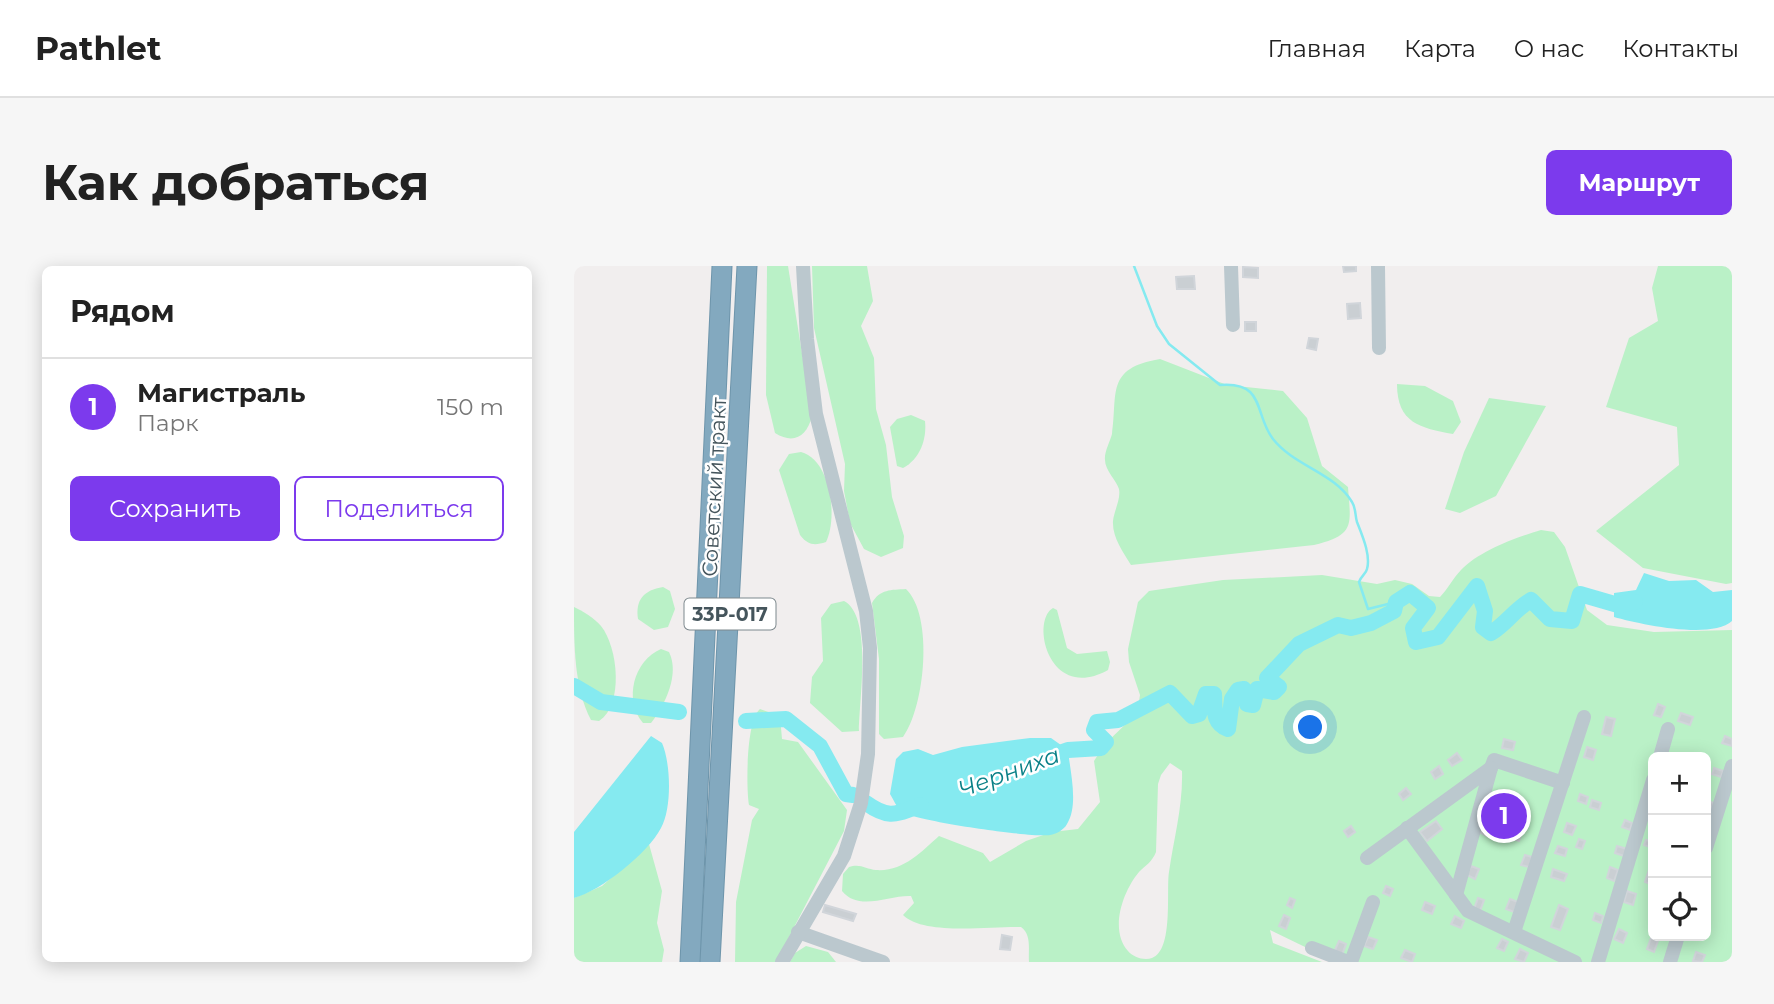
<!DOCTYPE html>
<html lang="ru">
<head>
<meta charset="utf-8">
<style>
  body { margin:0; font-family:Montserrat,sans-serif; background:#f6f6f6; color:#222 }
  .controls { position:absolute; right:21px; bottom:21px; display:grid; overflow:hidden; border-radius:10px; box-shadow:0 4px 18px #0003 }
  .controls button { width:63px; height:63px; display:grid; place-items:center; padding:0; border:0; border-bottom:2px solid #e0e0e0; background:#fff; color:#222; font:35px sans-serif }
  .you { position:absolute; left:737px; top:462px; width:24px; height:24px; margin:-18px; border:5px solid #fff; border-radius:50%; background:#1a73e8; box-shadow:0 0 0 10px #1a73e833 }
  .badge { display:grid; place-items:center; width:46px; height:46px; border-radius:50%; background:#7c3aed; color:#fff; font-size:23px; font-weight:700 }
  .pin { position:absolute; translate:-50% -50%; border:4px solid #fff; box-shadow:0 2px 7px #0006 }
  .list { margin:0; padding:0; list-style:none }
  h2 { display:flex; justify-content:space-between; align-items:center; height:91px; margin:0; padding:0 28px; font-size:30px }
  h2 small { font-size:23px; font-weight:400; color:#767676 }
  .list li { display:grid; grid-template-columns:46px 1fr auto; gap:21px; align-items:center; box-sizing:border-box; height:98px; padding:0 28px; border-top:2px solid #e0e0e0 }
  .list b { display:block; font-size:26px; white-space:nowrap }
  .list p { margin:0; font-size:23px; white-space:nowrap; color:#767676 }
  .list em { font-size:23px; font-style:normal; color:#767676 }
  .actions { display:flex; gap:14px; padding:21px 28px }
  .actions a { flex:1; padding:16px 0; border:2px solid #7c3aed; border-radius:10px; text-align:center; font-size:24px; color:#7c3aed }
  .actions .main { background:#7c3aed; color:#fff }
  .icon { flex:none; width:38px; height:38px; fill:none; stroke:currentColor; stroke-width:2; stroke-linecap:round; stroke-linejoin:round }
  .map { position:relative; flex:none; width:1158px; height:696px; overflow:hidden; border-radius:10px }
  header { display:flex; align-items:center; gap:42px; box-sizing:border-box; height:98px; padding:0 35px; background:#fff; border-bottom:2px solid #e0e0e0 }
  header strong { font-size:33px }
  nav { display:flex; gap:38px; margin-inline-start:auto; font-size:24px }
  .intro { display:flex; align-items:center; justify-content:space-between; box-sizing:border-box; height:168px; padding:0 42px }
  h1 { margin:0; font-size:49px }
  .button { padding:18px 32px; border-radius:10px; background:#7c3aed; color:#fff; font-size:24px; font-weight:700 }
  main { display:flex; gap:42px; padding:0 42px }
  aside { flex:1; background:#fff; border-radius:10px; box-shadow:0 4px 18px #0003 }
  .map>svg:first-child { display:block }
  .green { fill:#baf1c7; fill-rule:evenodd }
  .water { fill:#85eaf0 }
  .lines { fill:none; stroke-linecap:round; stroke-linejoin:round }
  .stream { stroke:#85eaf0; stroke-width:2.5 }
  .river { stroke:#85eaf0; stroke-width:16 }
  .building { fill:#cacfd3; stroke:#d1d5da; stroke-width:2 }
  .highway-casing { stroke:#6e95ab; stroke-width:21 }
  .minor { stroke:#bbc8ce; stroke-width:14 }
  .highway { stroke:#83a9bf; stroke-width:19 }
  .labels { text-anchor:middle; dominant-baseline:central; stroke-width:5; stroke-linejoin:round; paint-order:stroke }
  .shield { fill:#fff; stroke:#7d888d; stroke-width:2 }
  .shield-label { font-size:19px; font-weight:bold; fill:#45555c }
  .street-label { font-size:21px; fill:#45555c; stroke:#fff }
  .water-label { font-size:23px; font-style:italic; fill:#098087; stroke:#fff }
</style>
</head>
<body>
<header>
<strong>Pathlet</strong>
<nav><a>Главная</a><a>Карта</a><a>О нас</a><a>Контакты</a></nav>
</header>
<div class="intro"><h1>Как добраться</h1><a class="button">Маршрут</a></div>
<main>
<aside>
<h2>Рядом<small></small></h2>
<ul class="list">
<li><span class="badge">1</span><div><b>Магистраль</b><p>Парк</p></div><em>150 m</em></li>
</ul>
<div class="actions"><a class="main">Сохранить</a><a>Поделиться</a></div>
</aside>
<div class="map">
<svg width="1158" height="696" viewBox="0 0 1158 696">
  <rect width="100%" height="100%" fill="#f1eeee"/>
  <g class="green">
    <path d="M193 0H214L238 150C233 170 220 179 201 167L192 129Z"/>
    <path d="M238 0H293L299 35 287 60 300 92 302 143 312 179 318 231 330 270 329 282 307 291 290 283 276 257 270 225 271 198 240 62Z"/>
    <path d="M1084 0H1158V317L1152 318 1069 302 1022 265 1105 199 1103 161 1032 141 1055 72 1084 55 1078 22Z"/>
    <path d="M586 93 653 119 709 125 733 152 748 200 774 221C777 260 781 269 740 279L557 299C549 286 538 271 539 255 540 245 547 233 545 223 542 214 531 204 531 194 530 186 536 176 538 168 544 128 531 102 586 93Z"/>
    <path d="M823 118 851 120 879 135 887 156 879 168C846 162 823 157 823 118Z"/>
    <path d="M915 132 972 140 922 230 886 247 871 243 890 186Z"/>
    <path d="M337 149 351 155C353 173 346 193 329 202L323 200 316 161 323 153Z"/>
    <path d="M227 186C257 194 264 252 252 276 240 280 234 279 226 269L205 204 215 188Z"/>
    <path d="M967 264 980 266 991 281 1013 344 1033 359 1080 366 1158 364V696H762L696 664 699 677 748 696H455C454 684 458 669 447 661 417 660 350 670 329 649L340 637 337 630C315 629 285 646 268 625L269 608 275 601C286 597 292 603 302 604 329 606 347 586 365 570L409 587 416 596 452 575 478 566 504 563 526 536 520 495 531 478 559 451 564 442 566 429 555 396 554 383 564 336 575 325 649 314 748 309 803 318 821 314 838 318 855 330 866 331C874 323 879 312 887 304 905 285 943 271 967 264ZM1079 491H1132V670H1079ZM596 497 608 505C609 540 600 571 595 606 592 624 600 684 578 692 570 695 559 691 554 685 535 664 549 625 565 606 572 599 578 596 582 586L584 518 587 509Z"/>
    <path d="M89 321 96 325 101 343 94 361 80 364 64 353C61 334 70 324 89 321Z"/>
    <path d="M332 323C360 350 351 441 329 471L310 473 305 468V393L298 337C306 323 317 324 332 323Z"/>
    <path d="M270 335C299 350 285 435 285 465L268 466 236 437 238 411 249 395 247 352 257 338Z"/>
    <path d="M0 341C9 345 20 352 27 360 44 381 50 439 25 455L17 454C0 422 0 379 0 341Z"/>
    <path d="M479 342 483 344 493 382 503 388 533 385 536 396 534 404C475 437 456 355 479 342Z"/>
    <path d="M87 383 95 386C106 408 91 439 77 457H69C49 434 60 394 87 383Z"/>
    <path d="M186 443 206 450 208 473 224 476 273 544 270 565 202 696H161L162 636 178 554 185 543 175 539C172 522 172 454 186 443Z"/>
    <path d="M75 578 88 625 83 657 90 684 88 696H0V632L28 620Z"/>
    <path d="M232 680 254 686 262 696H216L221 687Z"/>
  </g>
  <g class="water">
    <path d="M1070 307 1095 315 1122 314 1139 326 1158 324V355C1137 374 1065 358 1040 351V327L1062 324Z"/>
    <path d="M77 470 88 477C97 498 98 542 87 562 74 587 27 625 0 632V566Z"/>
    <path d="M456 472H477L494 484C496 505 505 539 493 558 490 564 482 568 476 569 459 572 341 555 328 546 323 542 319 533 316 528L322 493 329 486 344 483 359 489 388 481Z"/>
  </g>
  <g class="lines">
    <path class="stream" d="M560 0 583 60 595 78 646 119C692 115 680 149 699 173 720 200 761 207 778 236 782 242 781 250 783 256 788 269 797 289 793 303 792 308 787 310 785 316L794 343 822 336"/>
    <g class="river">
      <path d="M0 420 27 436 105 446"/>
      <path d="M172 455 212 453 246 480 272 528 279 529"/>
      <path d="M477 490 494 484 527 482 532 476 520 464 523 456 544 454 596 427 618 450 625 448 632 428H640C641 443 638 457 654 463L658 433 664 424 670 423 673 438 679 439 683 423 700 426 705 421 693 412 725 378 764 359 777 362 797 357 820 345 822 336 836 327 854 342 839 362 842 376 864 371 903 320 911 345 909 361 917 367C932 358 941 343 957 334L976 353 998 355 1006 328 1044 339 1061 336"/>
      <path d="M292 537C316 554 322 548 347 539"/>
    </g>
  </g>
  <g class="building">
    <path d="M769 0H782V5L770 6Z"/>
    <path d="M669 1 684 2V12L669 11Z"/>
    <path d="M620 10 621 23H603L602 11Z"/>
    <path d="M786 37 787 52 774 53 773 38Z"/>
    <rect x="671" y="56" width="11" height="9"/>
    <path d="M735 72 744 73 742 84 733 82Z"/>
    <path d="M1084 438 1091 441 1087 451 1080 449Z"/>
    <path d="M1107 447 1119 451 1116 459 1104 455Z"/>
    <path d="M1032 451 1041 453 1037 470 1028 468Z"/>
    <path d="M1151 470 1158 473V480L1148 477Z"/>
    <path d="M930 473 941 476 939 484 928 482Z"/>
    <path d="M1013 481 1022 484 1019 494 1010 491Z"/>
    <path d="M883 487 888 494 878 500 874 494Z"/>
    <path d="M865 500 869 508 861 513 857 506Z"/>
    <path d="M1140 502 1149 505 1147 511 1138 508Z"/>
    <path d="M832 522 837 528 829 534 825 528Z"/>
    <path d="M1006 528 1014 531 1012 538 1004 535Z"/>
    <path d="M919 529 924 531 921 541 916 539Z"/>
    <path d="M1018 534 1027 537 1025 544 1016 541Z"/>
    <path d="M1132 535 1140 537 1137 545 1132 543Z"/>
    <path d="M1051 554 1058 557 1056 564 1048 561Z"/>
    <path d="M862 555 868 563 853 575 846 566Z"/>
    <path d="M993 557 1002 560 998 569 990 566Z"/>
    <path d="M777 560 781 566 774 571 770 565Z"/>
    <path d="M909 560 916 562 913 570 907 567Z"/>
    <path d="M943 563 948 565 945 575 939 573Z"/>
    <path d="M1005 573 1011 575 1008 583 1002 581Z"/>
    <path d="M1072 574 1079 576 1078 582 1070 579Z"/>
    <path d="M984 580 993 583 991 590 981 587Z"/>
    <path d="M1043 580 1053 583 1050 590 1041 587Z"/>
    <path d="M951 589 958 591 955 601 947 599Z"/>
    <path d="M897 600 905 603 901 613 893 609Z"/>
    <path d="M1036 601 1044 604 1040 615 1033 612Z"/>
    <path d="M979 603 993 608 990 615 977 611Z"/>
    <path d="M1075 604 1079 605V619L1071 616Z"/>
    <path d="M812 620 819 623 816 630 809 627Z"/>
    <path d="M1053 625 1062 628 1059 639 1050 636Z"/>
    <path d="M716 632 721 634 718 642 713 639Z"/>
    <path d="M904 632 910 634 906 645 900 643Z"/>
    <path d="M936 633 944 636 940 646 932 643Z"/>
    <path d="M851 636 861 640 858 648 848 644Z"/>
    <path d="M251 639 282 648 279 655 249 646Z"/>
    <path d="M985 639 994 643 986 664 977 661Z"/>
    <path d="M1021 647 1029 650 1027 657 1019 654Z"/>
    <path d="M710 649 716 652 712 663 705 660Z"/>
    <path d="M881 650 890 655 887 662 877 658Z"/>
    <path d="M1045 663 1053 667 1049 677 1040 673Z"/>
    <path d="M428 669 438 671 436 684 426 683Z"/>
    <path d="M794 671 803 674 799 683 790 680Z"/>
    <path d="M1077 672 1084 675 1080 686 1073 683Z"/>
    <path d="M928 673 934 676 930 685 923 682Z"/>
    <path d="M765 675 772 678 768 689 760 686Z"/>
    <path d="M946 683 954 687 950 696 941 693Z"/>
    <path d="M831 684 841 688 838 696 827 692Z"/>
    <path d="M1122 686 1131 689 1128 696 1119 695Z"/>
  </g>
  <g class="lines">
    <defs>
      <g id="highway">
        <path d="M116 696 148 0"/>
        <path d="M136 696 173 0"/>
      </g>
    </defs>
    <use href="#highway" class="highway-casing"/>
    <g class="minor">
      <path d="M657 0 659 59"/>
      <path d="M804 0 805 82"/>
      <path d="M1086 491 1094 463"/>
      <path d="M917 502 920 494 989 517"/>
      <path d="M833 562 894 645 1001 696"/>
      <path d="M1132 582 1158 500"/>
      <path d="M793 592 917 502 882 629"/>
      <path d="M224 666 309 696"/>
      <path d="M940 666 1010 451"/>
      <path d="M738 682 774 696"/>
      <path d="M208 696 270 590 287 537 294 488 296 382 292 345 242 148 233 73 229 0"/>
      <path d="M777 696 799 636"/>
      <path d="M1024 696 1079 514"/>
      <path d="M1096 696 1104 670"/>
    </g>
    <use href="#highway" class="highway"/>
  </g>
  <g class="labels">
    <rect class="shield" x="110.5" y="332.5" width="91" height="31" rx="5"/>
    <g class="shield-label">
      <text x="156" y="348">33Р-017</text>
    </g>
    <g class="street-label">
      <text transform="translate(140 221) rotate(-87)">Советский тракт</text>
    </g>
    <g class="water-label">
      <text transform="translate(435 506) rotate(-20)">Черниха</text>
    </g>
  </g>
</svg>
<div class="controls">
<button>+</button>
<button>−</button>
<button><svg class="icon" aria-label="locate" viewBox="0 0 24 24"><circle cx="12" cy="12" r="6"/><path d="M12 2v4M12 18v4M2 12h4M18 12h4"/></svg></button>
</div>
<div class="you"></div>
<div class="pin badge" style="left:930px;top:550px">1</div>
</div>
</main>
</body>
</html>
